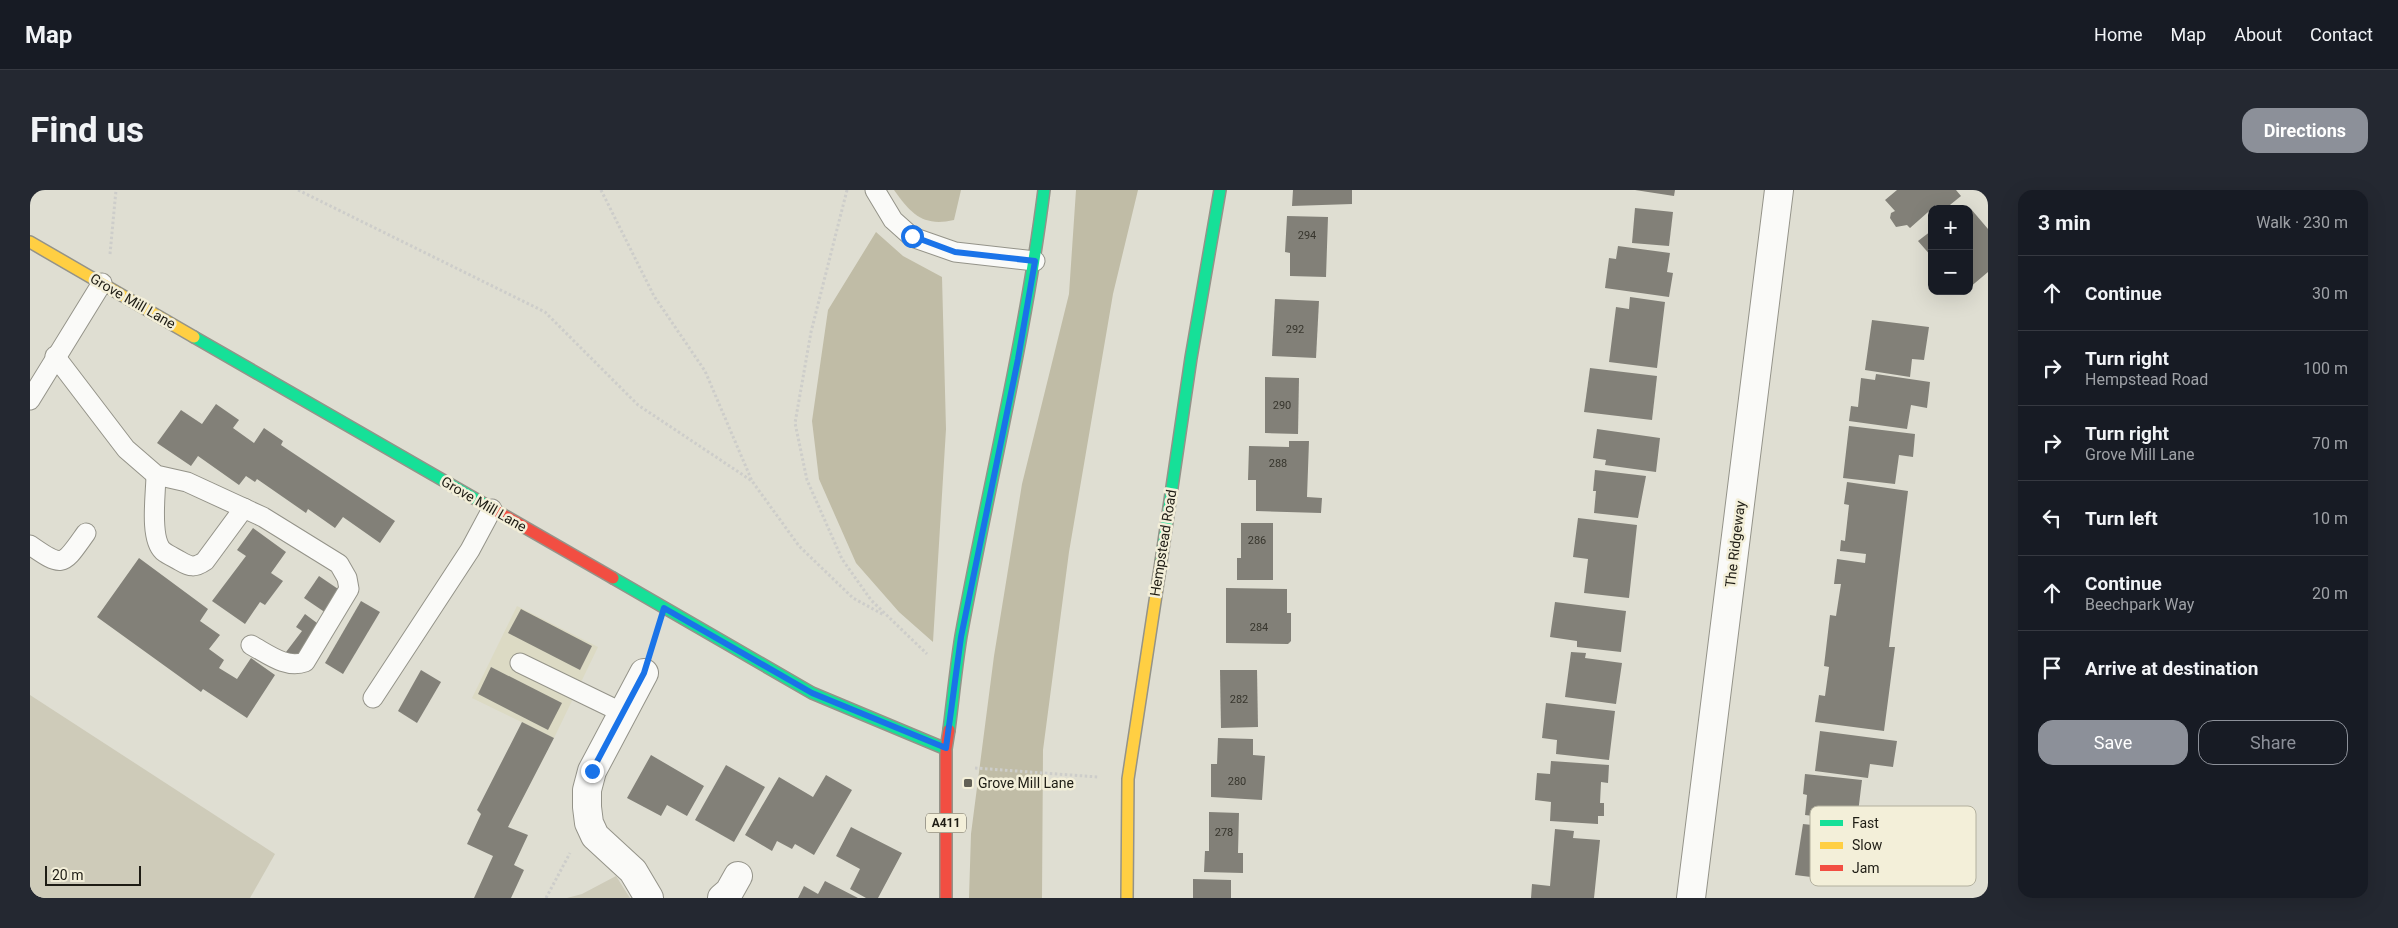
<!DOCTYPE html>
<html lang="en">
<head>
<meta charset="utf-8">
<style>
  body { margin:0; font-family:Roboto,sans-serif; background:#242831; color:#f1f3f6 }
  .controls { position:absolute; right:15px; top:15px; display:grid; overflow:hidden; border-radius:10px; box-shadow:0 5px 20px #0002 }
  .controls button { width:45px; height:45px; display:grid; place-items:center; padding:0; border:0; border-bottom:1px solid #363941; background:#171b24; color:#f1f3f6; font:25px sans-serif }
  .scale { position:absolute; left:15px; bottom:12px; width:96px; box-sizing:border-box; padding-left:5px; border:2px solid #1e1c14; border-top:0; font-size:14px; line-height:18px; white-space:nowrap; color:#1e1c14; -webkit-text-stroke:4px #f3efd9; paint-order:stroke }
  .stop { position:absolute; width:15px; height:15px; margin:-11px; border:4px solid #1a73e8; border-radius:50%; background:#fff }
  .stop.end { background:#1a73e8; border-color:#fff; box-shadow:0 1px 5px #0008 }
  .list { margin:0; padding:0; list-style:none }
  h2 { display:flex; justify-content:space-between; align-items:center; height:65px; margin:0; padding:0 20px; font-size:21px }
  h2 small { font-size:16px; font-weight:400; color:#9ea1a6 }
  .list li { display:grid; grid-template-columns:32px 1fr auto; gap:15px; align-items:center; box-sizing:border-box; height:75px; padding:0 20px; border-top:1px solid #363941 }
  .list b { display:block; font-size:19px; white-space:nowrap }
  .list p { margin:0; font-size:16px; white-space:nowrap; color:#9ea1a6 }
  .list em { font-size:16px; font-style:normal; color:#9ea1a6 }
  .actions { display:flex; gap:10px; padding:15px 20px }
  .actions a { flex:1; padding:11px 0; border:1px solid #8c9099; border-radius:15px; text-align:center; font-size:18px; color:#8c9099 }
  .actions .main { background:#8c9099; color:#fff }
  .icon { flex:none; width:28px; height:28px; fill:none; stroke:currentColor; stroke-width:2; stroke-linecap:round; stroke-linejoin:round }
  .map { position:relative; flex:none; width:1958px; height:708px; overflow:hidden; border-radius:15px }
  header { display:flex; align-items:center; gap:30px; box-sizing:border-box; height:70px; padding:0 25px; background:#171b24; border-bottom:1px solid #363941 }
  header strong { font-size:24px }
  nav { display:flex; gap:28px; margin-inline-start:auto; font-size:18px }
  .intro { display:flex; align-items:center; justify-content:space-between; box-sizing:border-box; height:120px; padding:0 30px }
  h1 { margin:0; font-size:35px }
  .button { padding:12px 22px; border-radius:15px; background:#8c9099; color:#fff; font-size:18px; font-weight:700 }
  main { display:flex; gap:30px; padding:0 30px }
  aside { flex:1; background:#171b24; border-radius:15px; box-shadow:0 5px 20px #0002 }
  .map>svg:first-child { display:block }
  .built { fill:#dcdac4 }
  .green { fill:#cecbb9 }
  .forest { fill:#c0bca6 }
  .building { fill:#828078 }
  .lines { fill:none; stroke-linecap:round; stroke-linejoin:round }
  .lane-casing { stroke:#949389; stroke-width:21 }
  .street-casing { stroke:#949389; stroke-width:30 }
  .fast-casing { stroke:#949389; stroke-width:14 }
  .slow-casing { stroke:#949389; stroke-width:14 }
  .jam-casing { stroke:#949389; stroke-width:14 }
  .path { stroke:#cdcdca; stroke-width:3; stroke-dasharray:2.5 2.5; stroke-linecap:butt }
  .lane { stroke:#fafaf8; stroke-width:19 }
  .street { stroke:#fafaf8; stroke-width:28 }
  .fast { stroke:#16e098; stroke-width:11 }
  .slow { stroke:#ffcf43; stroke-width:11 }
  .jam { stroke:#f24e42; stroke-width:11 }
  .route { stroke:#1a73e8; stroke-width:6 }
  .poi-dot { fill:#626056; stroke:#f3efd9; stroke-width:2 }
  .labels { text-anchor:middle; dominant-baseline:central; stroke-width:5; stroke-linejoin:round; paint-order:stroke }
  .number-label { font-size:11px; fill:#37352d }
  .shield { fill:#f3efd9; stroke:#5e5b4f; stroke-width:1 }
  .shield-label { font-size:12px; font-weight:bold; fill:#1e1c14 }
  .street-label { font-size:14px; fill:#1e1c14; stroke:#f3efd9 }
  .poi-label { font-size:14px; fill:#1e1c14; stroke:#f3efd9; text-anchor:start }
  .key { fill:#f3efd9; stroke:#b3b09e; stroke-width:1 }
  .key-label { font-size:14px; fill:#1e1c14 }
</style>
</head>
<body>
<header>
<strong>Map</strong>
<nav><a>Home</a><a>Map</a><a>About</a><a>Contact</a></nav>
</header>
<div class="intro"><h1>Find us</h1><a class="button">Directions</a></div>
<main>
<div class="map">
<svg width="1958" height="708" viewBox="0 0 1958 708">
  <rect width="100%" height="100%" fill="#dfded2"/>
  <path class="built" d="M487 416 568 457 524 548 442 508Z"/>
  <g class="green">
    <path d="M0 505 245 664 220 708H0Z"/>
    <path d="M586 686 600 708H537L552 704Z"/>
  </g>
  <g class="forest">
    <path d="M864 0H931L924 30C893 37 881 24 864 0Z"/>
    <path d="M1046 0H1108L1083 104 1039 362 1013 560 1012 708H939L941 644 964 466 992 294 1039 104Z"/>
    <path d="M846 42 873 66 912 87 916 239 903 452 869 422 826 373 789 289 782 231 798 120Z"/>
  </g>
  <g class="building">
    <path d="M1263 0H1322V14L1262 16Z"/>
    <path d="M1605 0H1645L1644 6Z"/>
    <path d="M1867 0H1926L1931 6 1915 19H1909L1906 15 1880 38 1877 35 1866 37 1860 28 1861 23 1865 21 1855 10Z"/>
    <path d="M1605 18 1643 22 1639 56 1602 53Z"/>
    <path d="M1941 19 1958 39V82L1939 98V20Z"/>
    <path d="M1257 26 1298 27 1296 87 1260 86V63L1255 62Z"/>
    <path d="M1901 41 1902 42V67L1888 51Z"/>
    <path d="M1588 56 1640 63 1637 82 1643 83 1639 107 1575 98 1579 68 1586 69Z"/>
    <path d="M1600 107 1635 112 1627 178 1579 172 1586 117 1599 119Z"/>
    <path d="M1245 109 1289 111 1286 168 1242 166Z"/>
    <path d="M1842 130 1899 137 1894 170 1882 169 1880 187 1835 180Z"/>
    <path d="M1560 178 1627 186 1622 230 1554 222Z"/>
    <path d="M1846 184 1900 192 1897 218 1881 215 1877 239 1819 231 1821 216 1828 217 1831 188 1845 190Z"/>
    <path d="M1235 187 1269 188 1268 244 1235 243Z"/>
    <path d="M186 214 209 230 203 238 224 253 234 238 253 251 251 255 365 331 350 353 313 327 305 338 278 319 276 323 227 289 225 292 216 286 209 295 168 266 161 276 127 253 151 220 172 234Z"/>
    <path d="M1819 236 1885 244 1883 267 1869 265 1865 294 1813 288Z"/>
    <path d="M1567 239 1630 248 1626 282 1575 275 1576 270 1563 268Z"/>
    <path d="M1259 251H1279L1277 307 1292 308 1291 323 1226 321V290H1218L1219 256 1259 257Z"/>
    <path d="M1565 280 1616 286 1608 328 1564 323 1566 301H1563Z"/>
    <path d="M1817 292 1878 301 1859 457H1865L1854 541 1785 532 1789 505 1795 506 1799 477 1794 476 1800 425 1806 426 1811 394H1804L1807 369 1835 373 1836 364 1810 361 1811 350 1815 351 1819 315 1814 314Z"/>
    <path d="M1548 328 1607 335 1599 408 1554 403 1558 369 1543 367Z"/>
    <path d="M1211 333H1243V390H1207V368H1211Z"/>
    <path d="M223 338 256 362 241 383 253 391 235 415 230 412 215 434 182 411 216 366 207 360Z"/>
    <path d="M109 368 178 419 170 431 190 445 179 459 194 470 189 478 207 489 221 468 245 485 217 528 173 499 171 502 67 427Z"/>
    <path d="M289 386 311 401 296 423 274 408Z"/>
    <path d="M1196 398 1257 399V423H1261V451L1258 454 1196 453Z"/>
    <path d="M331 411 350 422 313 484 295 473Z"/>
    <path d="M1525 412 1596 421 1591 462 1547 457V451L1520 447Z"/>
    <path d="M491 419 562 456 550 480 478 443Z"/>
    <path d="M275 424 291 436 267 470 256 462 272 441 266 437Z"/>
    <path d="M1541 462 1556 463 1555 468 1592 473 1586 514 1535 507Z"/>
    <path d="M461 477 532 513 518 540 448 504Z"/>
    <path d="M391 480 411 492 387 533 368 521Z"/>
    <path d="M1190 480H1227L1228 537 1191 538Z"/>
    <path d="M1516 513 1585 521 1579 570 1526 564 1527 550 1512 548Z"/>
    <path d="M492 532 524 548 478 637 498 645 484 675 494 680 481 708H444L463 666 437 654 451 624 447 620Z"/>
    <path d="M1790 541 1867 551 1863 577 1840 574 1838 588 1785 581Z"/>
    <path d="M1188 548 1223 549V565L1235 566 1232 610 1181 607V574H1187Z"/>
    <path d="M621 565 674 596 657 626 637 615 631 626 597 608Z"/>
    <path d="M1521 571 1579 575 1578 593 1571 592 1570 613H1574V626H1568V634L1520 631 1521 612 1505 610 1507 583 1520 584Z"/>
    <path d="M696 575 735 597 704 652 665 630Z"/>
    <path d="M1775 584 1832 590 1827 631 1775 625 1777 605 1773 604Z"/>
    <path d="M796 585 822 600 784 665 765 654 762 659 747 651 742 661 715 645 749 587 783 607Z"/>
    <path d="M1179 622 1209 623 1208 663H1213V683L1174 682 1175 661H1179Z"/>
    <path d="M1773 634 1819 639 1813 691 1765 685Z"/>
    <path d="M821 637 872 663 848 708H836L820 699 830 679 806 666Z"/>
    <path d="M1525 639 1544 641 1543 648 1570 650 1564 708H1501L1502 694 1520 696Z"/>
    <path d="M1163 689 1201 690V708H1163Z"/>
    <path d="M795 691 828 708H768L774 696 788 704Z"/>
  </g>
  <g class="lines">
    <defs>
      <g id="lane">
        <path d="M845 0 863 30 882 47 925 62 1005 71"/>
        <path d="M25 166 96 259 126 285 157 292 233 327 309 374 317 388 319 399 275 472C256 479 238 464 221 455"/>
        <path d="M0 210 72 93"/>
        <path d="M126 285C126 303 119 348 133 361 138 365 145 368 150 371 160 377 165 378 175 371L214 318"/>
        <path d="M0 355C34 379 33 375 56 343"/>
        <path d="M490 473 593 523"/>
        <path d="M343 508 440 360 462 319"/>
      </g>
      <g id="street">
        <path d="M614 483 562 581 557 600V617L559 633 565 646 603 681 619 708"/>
        <path d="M692 708 699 702 708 686"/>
        <path d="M1661 708 1749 0"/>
      </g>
      <g id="fast">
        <path d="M164 147 463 319"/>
        <path d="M1131 372 1161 168 1190 0"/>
        <path d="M583 388 782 503 916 559"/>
        <path d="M919 540C923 509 926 477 931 446 958 297 995 151 1014 0"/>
      </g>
      <g id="slow">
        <path d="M0 52 164 147"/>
        <path d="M1097 708 1098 589 1131 372"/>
      </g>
      <g id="jam">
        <path d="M463 319 583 388"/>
        <path d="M916 708V559L919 540"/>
      </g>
    </defs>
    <use href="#lane" class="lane-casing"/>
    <use href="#street" class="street-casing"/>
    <use href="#fast" class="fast-casing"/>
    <use href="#slow" class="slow-casing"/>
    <use href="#jam" class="jam-casing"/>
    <g class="path">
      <path d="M268 0 515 122 608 215 722 291"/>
      <path d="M571 0 624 106 675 181 722 291 769 356 823 408 854 425"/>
      <path d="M817 0 781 142 765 233 777 290 812 369 841 410 897 464"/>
      <path d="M80 64 86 0"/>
      <path d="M945 578 1068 587"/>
      <path d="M516 708 540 663"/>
    </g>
    <use href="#lane" class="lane"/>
    <use href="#street" class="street"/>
    <use href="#fast" class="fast"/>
    <use href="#slow" class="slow"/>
    <use href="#jam" class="jam"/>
  </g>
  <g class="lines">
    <path class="route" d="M562 581 614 483 634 418 782 503 916 558 931 447 988 169 1005 71 925 62 882 46"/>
  </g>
  <rect class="poi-dot" x="933" y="588" width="10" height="10" rx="2.5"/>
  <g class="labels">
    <g class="number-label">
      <text x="1277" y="45">294</text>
      <text x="1265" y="139">292</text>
      <text x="1252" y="215">290</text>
      <text x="1248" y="273">288</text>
      <text x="1227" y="350">286</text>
      <text x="1229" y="437">284</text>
      <text x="1209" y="509">282</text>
      <text x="1207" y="591">280</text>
      <text x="1194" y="642">278</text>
    </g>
    <rect class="shield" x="896" y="623.5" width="40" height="19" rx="4"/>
    <g class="shield-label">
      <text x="916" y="633">A411</text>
    </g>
    <g class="street-label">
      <text transform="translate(103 111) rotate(30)">Grove Mill Lane</text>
      <text transform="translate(454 314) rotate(30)">Grove Mill Lane</text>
      <text transform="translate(1133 353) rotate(-81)">Hempstead Road</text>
      <text transform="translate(1705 354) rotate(-83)">The Ridgeway</text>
    </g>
    <g class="poi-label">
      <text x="948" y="593">Grove Mill Lane</text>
    </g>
  </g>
  <rect x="1780" y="616" width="166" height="80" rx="8" class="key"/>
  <rect x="1790" y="630" width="23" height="6" fill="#16e098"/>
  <rect x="1790" y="652" width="23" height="7" fill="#ffcf43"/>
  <rect x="1790" y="675" width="23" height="6" fill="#f24e42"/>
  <g class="key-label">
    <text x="1822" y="638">Fast</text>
    <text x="1822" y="660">Slow</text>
    <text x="1822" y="683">Jam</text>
  </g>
</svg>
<div class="controls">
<button>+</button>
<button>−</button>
</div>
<div class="scale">20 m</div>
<div class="stop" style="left:882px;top:46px"></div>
<div class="stop end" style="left:562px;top:581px"></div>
</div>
<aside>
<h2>3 min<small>Walk · 230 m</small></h2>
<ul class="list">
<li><svg class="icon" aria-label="ahead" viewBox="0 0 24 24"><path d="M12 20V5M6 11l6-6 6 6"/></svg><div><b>Continue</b></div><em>30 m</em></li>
<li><svg class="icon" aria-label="right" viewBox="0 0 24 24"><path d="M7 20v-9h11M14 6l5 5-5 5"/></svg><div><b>Turn right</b><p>Hempstead Road</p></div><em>100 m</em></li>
<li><svg class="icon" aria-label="right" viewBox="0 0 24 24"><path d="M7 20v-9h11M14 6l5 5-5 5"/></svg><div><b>Turn right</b><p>Grove Mill Lane</p></div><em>70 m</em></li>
<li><svg class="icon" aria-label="left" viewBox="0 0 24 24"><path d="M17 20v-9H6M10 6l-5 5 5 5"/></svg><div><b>Turn left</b></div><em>10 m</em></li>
<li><svg class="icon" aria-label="ahead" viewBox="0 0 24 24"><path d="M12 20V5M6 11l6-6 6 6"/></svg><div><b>Continue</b><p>Beechpark Way</p></div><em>20 m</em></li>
<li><svg class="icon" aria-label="arrive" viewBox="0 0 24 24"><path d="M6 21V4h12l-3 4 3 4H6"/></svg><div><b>Arrive at destination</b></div></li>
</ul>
<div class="actions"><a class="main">Save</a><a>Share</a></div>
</aside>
</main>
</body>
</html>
